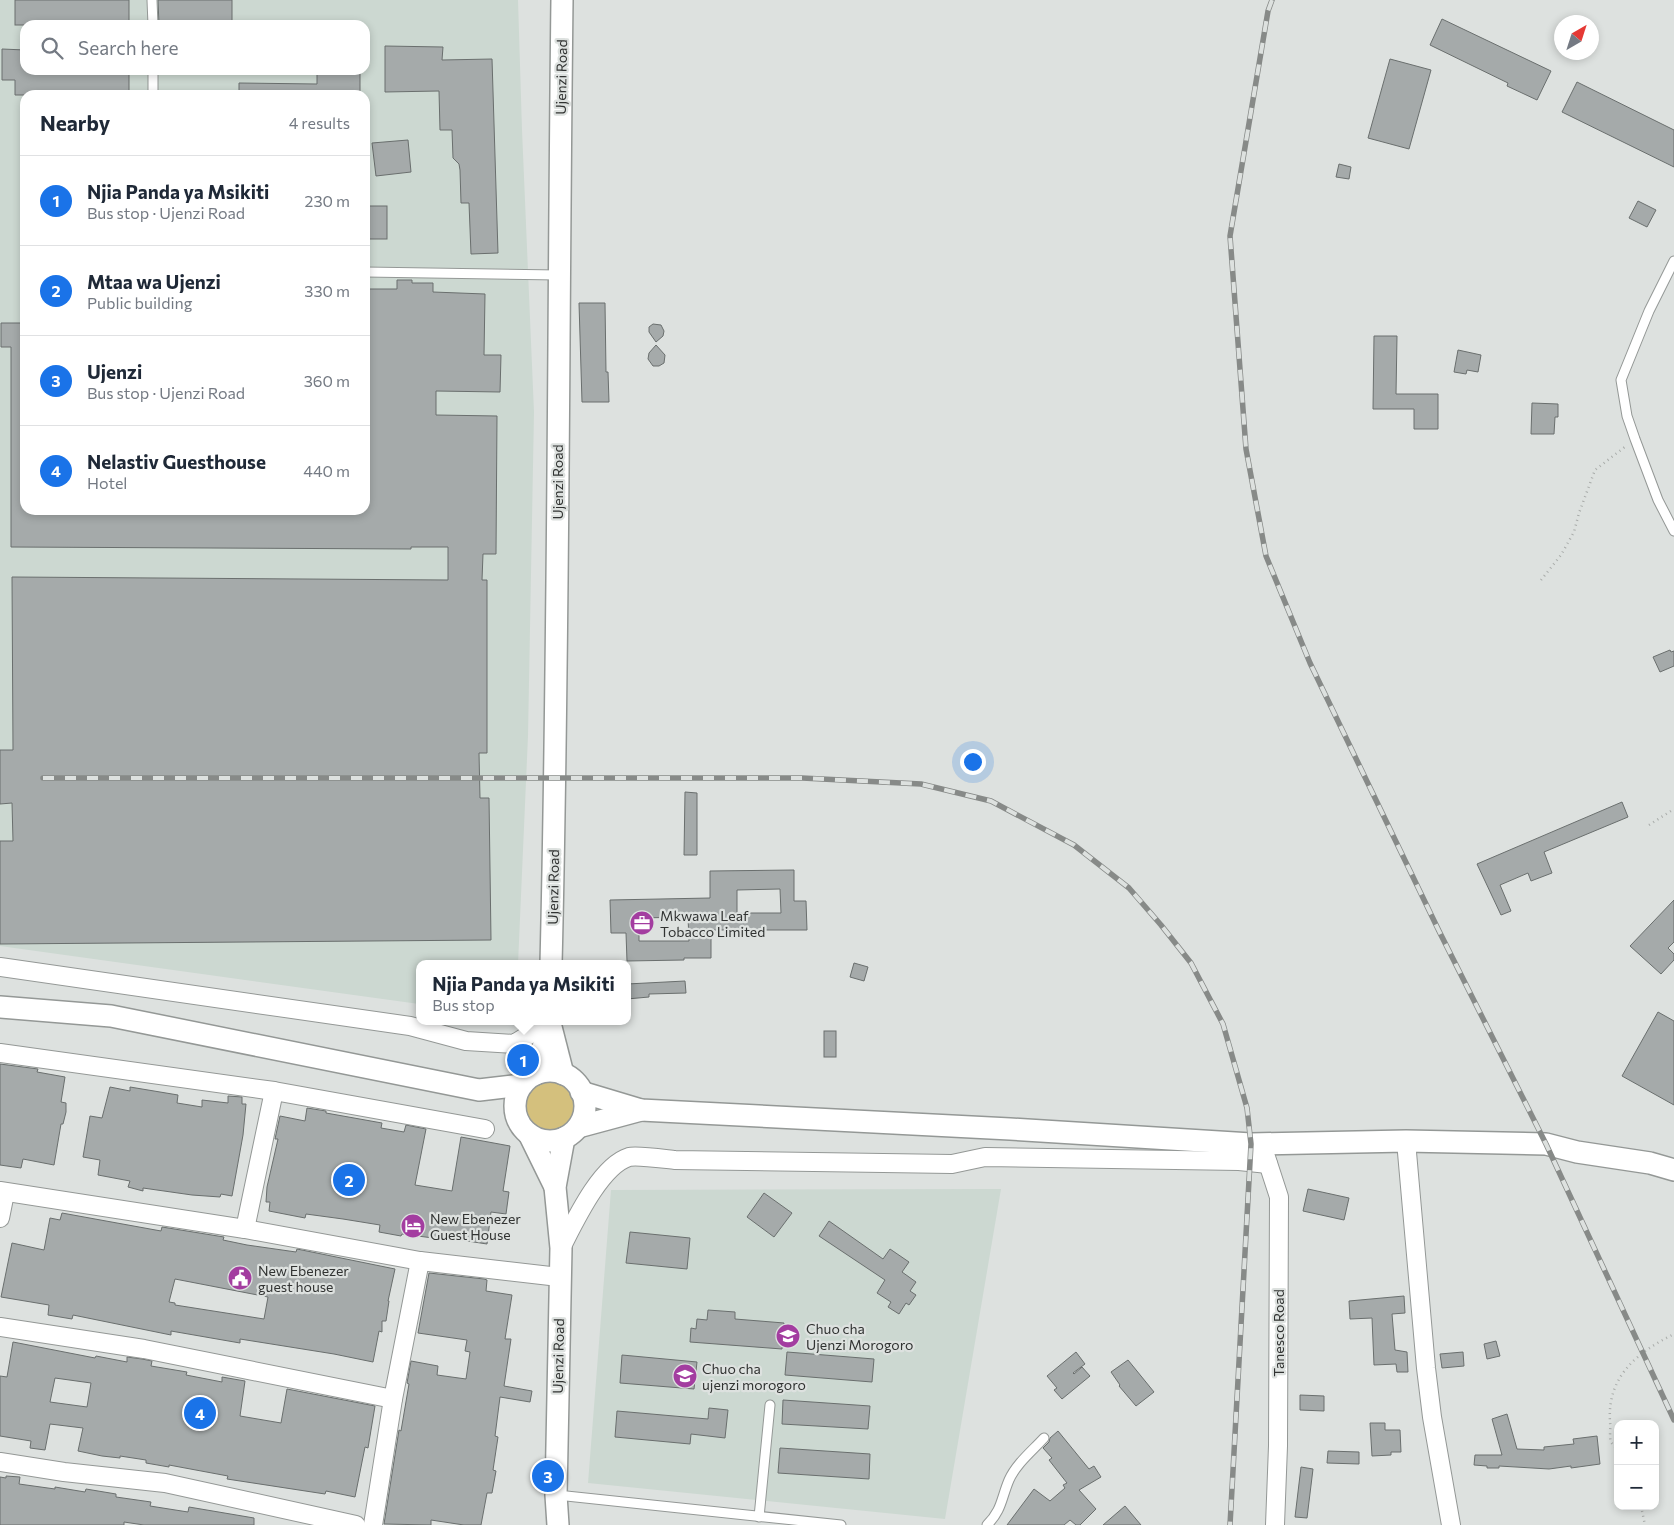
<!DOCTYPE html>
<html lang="en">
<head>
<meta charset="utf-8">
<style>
  body { margin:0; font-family:Commissioner,sans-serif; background:#f6f6f7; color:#1f2937 }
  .controls { position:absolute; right:15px; bottom:15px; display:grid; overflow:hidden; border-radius:10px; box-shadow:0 2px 8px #0003 }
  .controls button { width:45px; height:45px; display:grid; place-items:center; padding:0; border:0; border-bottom:1px solid #e0e1e3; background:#fff; color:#1f2937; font:25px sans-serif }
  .compass { position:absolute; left:1554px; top:15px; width:45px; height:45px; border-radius:50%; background:#fff; box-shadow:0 2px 8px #0003; rotate:39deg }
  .you { position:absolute; left:972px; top:761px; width:18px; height:18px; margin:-12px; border:4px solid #fff; border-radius:50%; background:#1a73e8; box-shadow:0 0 0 8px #1a73e833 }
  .badge { display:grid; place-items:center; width:32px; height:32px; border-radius:50%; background:#1a73e8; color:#fff; font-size:16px; font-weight:700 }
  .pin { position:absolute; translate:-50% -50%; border:2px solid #fff; box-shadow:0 1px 5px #0006 }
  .popup { position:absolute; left:416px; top:960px; width:215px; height:65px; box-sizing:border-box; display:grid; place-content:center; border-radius:10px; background:#fff; filter:drop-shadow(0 1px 4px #0005); font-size:16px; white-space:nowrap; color:#747a83 }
  .popup b { font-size:19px; color:#1f2937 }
  .popup::after { content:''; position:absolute; left:50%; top:100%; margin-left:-10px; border:10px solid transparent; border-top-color:#fff }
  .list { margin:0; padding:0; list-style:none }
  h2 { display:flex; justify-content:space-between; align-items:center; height:65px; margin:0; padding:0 20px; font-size:21px }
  h2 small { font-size:16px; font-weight:400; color:#747a83 }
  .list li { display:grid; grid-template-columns:32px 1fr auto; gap:15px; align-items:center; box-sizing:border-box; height:90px; padding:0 20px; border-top:1px solid #e0e1e3 }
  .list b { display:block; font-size:19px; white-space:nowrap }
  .list p { margin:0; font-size:16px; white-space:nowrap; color:#747a83 }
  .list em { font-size:16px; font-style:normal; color:#747a83 }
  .icon { flex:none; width:28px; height:28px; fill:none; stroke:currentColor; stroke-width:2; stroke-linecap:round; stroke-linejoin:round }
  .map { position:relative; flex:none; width:1674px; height:1525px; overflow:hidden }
  .search { position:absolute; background:#fff; box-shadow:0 2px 8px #0003; left:20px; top:20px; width:350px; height:55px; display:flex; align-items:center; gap:12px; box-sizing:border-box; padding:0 18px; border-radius:15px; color:#747a83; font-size:19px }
  .panel { position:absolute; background:#fff; box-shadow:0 2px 8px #0003; left:20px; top:90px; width:350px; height:425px; border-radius:15px }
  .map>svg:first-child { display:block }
  .built { fill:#ccd8d1; fill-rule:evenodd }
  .green { fill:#d4c07d }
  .building { fill:#a5aaaa; stroke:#6a6f6e; fill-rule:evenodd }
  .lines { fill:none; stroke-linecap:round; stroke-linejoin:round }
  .service-casing { stroke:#949896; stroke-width:11 }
  .minor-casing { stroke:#949896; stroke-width:20 }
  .tertiary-casing { stroke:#949896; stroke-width:24 }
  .path { stroke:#a9acaa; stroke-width:2.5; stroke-dasharray:1 4; stroke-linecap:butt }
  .service { stroke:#fff; stroke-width:9 }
  .minor { stroke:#fff; stroke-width:18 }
  .tertiary { stroke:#fff; stroke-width:21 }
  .rail-casing { stroke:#878a88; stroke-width:5.5 }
  .rail { stroke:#dde1df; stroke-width:4; stroke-dasharray:11; stroke-linecap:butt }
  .labels { text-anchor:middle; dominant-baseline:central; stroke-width:4.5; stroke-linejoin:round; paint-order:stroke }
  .street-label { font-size:14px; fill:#313332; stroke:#dde1df }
  .poi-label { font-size:14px; fill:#313332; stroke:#dde1df; text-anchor:start }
</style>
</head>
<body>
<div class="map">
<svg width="1674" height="1525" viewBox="0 0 1674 1525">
  <rect width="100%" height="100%" fill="#dde1df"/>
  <g class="built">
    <path d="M0 0H518L522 130 534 412 528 736 518 964H419V1004L0 946ZM25 25H365V70H25ZM25 95H365V510H25Z"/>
    <path d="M1001 1189 945 1519 588 1483 611 1190Z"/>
  </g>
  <circle class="green" cx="549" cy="1105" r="27"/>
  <g class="building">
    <rect x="15" y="0" width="114" height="25"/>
    <path d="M158 0H232V25H159Z"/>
    <path d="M1442 19 1551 71 1537 100 1507 86 1508 83 1430 45Z"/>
    <path d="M385 46 443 47 442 60 492 59 498 253 471 254 469 203H461L460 170 459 164 453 158 452 130H440L439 91 385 92Z"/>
    <path d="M2 49 25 50V70H129V95H15V80H2Z"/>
    <path d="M1390 59 1431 70 1409 149 1368 138Z"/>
    <path d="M317 71H360V94L239 95V83L317 84Z"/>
    <path d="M1577 82 1674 130V167L1562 112Z"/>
    <path d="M408 140 411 172 376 176 372 143Z"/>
    <path d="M1339 164 1351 167 1349 179 1336 177Z"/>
    <path d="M1638 201 1656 210 1647 227 1629 218Z"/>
    <rect x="369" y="206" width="18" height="33"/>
    <path d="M397 280H412V283H433V292L485 294 484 355H501L500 392 436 391V415L497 416 496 554H483L482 580H487V753H479L480 798H489L491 940 0 944V841H13L12 803 0 804V750H13L12 577 448 580V547H411V549L11 547V347H1V323H25V510H365V289H397Z"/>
    <path d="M579 303H605L606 372H608L609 402H582Z"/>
    <path d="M653 324 661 325 664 331 663 336 656 342 649 332V327Z"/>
    <path d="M1374 336H1397L1396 394H1438V429H1414V409H1373Z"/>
    <path d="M656 345 665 355 664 363 659 366H653L648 359 649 353Z"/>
    <path d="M1458 350 1481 355 1478 372 1467 370 1466 374 1454 372Z"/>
    <path d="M1532 403 1558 404V417H1555L1554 434H1531Z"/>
    <path d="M1670 650 1671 652 1674 651V666L1660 672 1653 657Z"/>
    <path d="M685 792 697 793V855H684Z"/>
    <path d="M1622 802 1628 817 1544 852 1552 873 1531 881 1528 873 1500 885 1511 911 1501 915 1477 864Z"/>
    <path d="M794 870V901H806L807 930H711V958H684V960L627 961 626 933H611L610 900 710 898V871ZM780 889 781 913H737V890ZM688 917 689 941H639V918Z"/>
    <path d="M1674 900V942L1668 948 1674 954V960L1661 974 1630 946Z"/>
    <path d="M854 963 868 967 864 981 850 977Z"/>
    <path d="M685 981 686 993 649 994V997L627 999V984Z"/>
    <path d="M1658 1012 1674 1021V1105L1622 1076Z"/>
    <rect x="824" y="1031" width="12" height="26"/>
    <path d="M0 1064 38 1069 37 1072 65 1077 61 1102 66 1103V1112L63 1124H61L54 1165 23 1159 21 1168 0 1165Z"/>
    <path d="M110 1087 130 1091V1087L178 1095 177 1103 202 1107V1100L228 1103V1096L242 1097V1104H246L243 1135 232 1196 221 1194 220 1197 192 1195 143 1188V1191L128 1187 130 1181 98 1175 100 1160 83 1157 90 1116 102 1118Z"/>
    <path d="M307 1108 326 1111V1113L382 1123 381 1128 404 1132 406 1125 426 1129 415 1185 452 1191 461 1137 510 1146 503 1191 509 1192 506 1214 491 1212 487 1244 441 1237V1239L402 1234 401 1236 379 1232 380 1225 343 1219 306 1214 305 1218 269 1211 270 1202H266L267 1187 278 1139H275L280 1116 305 1121Z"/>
    <path d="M1308 1189 1349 1198 1344 1220 1303 1211Z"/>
    <path d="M764 1193 792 1213 774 1237 747 1217Z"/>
    <path d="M62 1213 161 1231 162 1227 224 1237 223 1240 247 1245 296 1252 297 1249 395 1269 388 1301H389L386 1321H382V1332L379 1331 373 1362 334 1354 240 1339V1343L171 1331V1335L73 1315 72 1319 48 1315 49 1305 1 1297 12 1243 44 1250 50 1218 60 1220ZM175 1279 268 1297 264 1319 175 1305V1303L169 1302Z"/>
    <path d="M829 1221 883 1259 890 1249 909 1262 902 1272 916 1282 910 1291 916 1295 909 1305 906 1303 899 1314 888 1307 891 1302 877 1293 885 1280 819 1236Z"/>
    <path d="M630 1232 690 1238 687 1269 626 1263Z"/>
    <path d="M429 1273 484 1279 487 1280 486 1291 512 1295 505 1339H511L504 1386 532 1391 530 1402 500 1397 495 1436 498 1437 493 1470 496 1471 492 1493H487L481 1525H464L431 1520V1525L384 1524 399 1430 401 1431 409 1384 407 1383 411 1361 438 1366 437 1375 466 1379 470 1352 465 1351 467 1340 418 1333Z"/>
    <path d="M1404 1296 1405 1313 1392 1314 1395 1350 1407 1352 1408 1372H1397L1396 1364 1374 1365 1372 1318 1350 1319 1349 1301Z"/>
    <path d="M708 1310 735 1312V1319L784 1323 782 1349 690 1342 691 1328 696 1329 697 1319 707 1320Z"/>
    <path d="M1496 1341 1500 1356 1487 1359 1484 1344Z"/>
    <path d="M13 1342 95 1358 96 1356 127 1362V1357L142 1359 152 1361 151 1366 187 1372 186 1375 222 1382V1377L245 1381 240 1416 281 1423 287 1389 375 1406 368 1448 365 1447 355 1497 326 1491 325 1494 227 1479 228 1476 169 1465V1467L146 1463V1460L120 1456V1458L102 1456 78 1451 83 1428 50 1424 45 1450 30 1448 31 1441 0 1436V1376L7 1377ZM55 1378 91 1383 87 1407 50 1402Z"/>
    <path d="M787 1352 874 1359 872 1382 785 1375Z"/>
    <path d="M1076 1352 1085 1364 1073 1373 1074 1374 1082 1367 1090 1376 1062 1399 1054 1390 1057 1388 1047 1376Z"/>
    <path d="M1463 1352 1464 1366 1442 1368 1440 1354Z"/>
    <path d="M622 1355 697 1362 694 1389 620 1383Z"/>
    <path d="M1128 1360 1154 1392 1136 1406 1119 1386 1120 1385 1111 1372Z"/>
    <path d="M1300 1395 1324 1396V1411L1300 1410Z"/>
    <path d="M783 1400 870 1406 868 1429 782 1424Z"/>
    <path d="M709 1408 728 1410 725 1438 691 1434 690 1444 615 1437 617 1411 708 1419Z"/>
    <path d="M1507 1414 1517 1449 1544 1450V1447L1574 1444 1573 1439 1597 1436 1600 1464 1571 1468V1466L1549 1469 1499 1466V1468H1487V1466L1474 1465 1475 1455H1502L1492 1419Z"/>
    <path d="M1370 1423H1385V1430H1400L1401 1452H1391V1455L1372 1456Z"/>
    <path d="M1058 1431 1089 1469 1094 1466 1101 1477 1079 1490 1096 1509 1080 1525H1076L1070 1520 1064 1525H1007L1034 1489 1050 1501 1065 1488 1063 1485 1067 1483 1049 1460 1052 1458 1043 1448 1049 1442 1050 1438Z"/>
    <path d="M780 1448 870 1454 869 1479 778 1473Z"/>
    <path d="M1328 1451 1359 1452V1464L1327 1463Z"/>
    <path d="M1301 1467 1313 1469 1307 1518 1295 1517Z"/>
    <path d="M6 1476 20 1477 19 1484 55 1489V1487L85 1492 86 1489 116 1494V1497L151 1502 150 1506 188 1512 189 1507 254 1518V1525H144L124 1522V1525H0V1477L6 1478Z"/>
    <path d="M1125 1506 1141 1525H1103Z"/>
  </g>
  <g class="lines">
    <defs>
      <g id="service">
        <path d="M152 0 153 25"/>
        <path d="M153 70V95"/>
        <path d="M1674 261 1649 311 1621 380 1627 416 1635 439 1658 500 1674 531"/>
        <path d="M365 272 558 275"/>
        <path d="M557 1495 841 1525"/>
        <path d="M759 1517 770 1405"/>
        <path d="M987 1525C1002 1510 1001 1499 1009 1480 1016 1464 1032 1451 1044 1438"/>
      </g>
      <g id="minor">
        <path d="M0 967 410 1026 466 1041 514 1044 535 1031 536 1021"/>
        <path d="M0 1053 274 1091 485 1129"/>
        <path d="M1406 1141 1426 1368 1432 1417 1451 1525"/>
        <path d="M1265 1154 1279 1197 1278 1446 1275 1525"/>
        <path d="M0 1191 245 1229 420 1261 559 1277"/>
        <path d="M0 1218 5 1193"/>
        <path d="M245 1229 274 1091"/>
        <path d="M561 1248C574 1223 600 1166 629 1157 637 1155 665 1159 675 1160L952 1164 985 1157 1239 1161 1268 1164"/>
        <path d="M0 1327 144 1349 393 1399"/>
        <path d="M0 1462 64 1472 165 1483 356 1525"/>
        <path d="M373 1525 393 1399 420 1261"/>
      </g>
      <g id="tertiary">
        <path d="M551 964C559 643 558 321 562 0"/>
        <path d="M0 1007 111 1016 479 1090 522 1085"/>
        <path d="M550 1023 563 1074"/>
        <circle cx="550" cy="1106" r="35"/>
        <path d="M536 1074 550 1021"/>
        <path d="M581 1092 641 1110 1010 1129 1251 1144 1406 1141 1546 1144 1577 1152 1650 1163 1674 1170"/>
        <path d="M578 1127 641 1110"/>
        <path d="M529 1134 555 1187"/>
        <path d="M558 1525 556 1495 561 1248 555 1187 564 1138"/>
      </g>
    </defs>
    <use href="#service" class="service-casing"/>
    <use href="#minor" class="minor-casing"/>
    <use href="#tertiary" class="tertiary-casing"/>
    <g class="path">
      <path d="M1541 580 1561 555 1574 532 1579 513 1595 470 1626 446"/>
      <path d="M1649 825 1674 809"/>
      <path d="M1618 1452C1616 1448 1613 1445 1611 1442 1609 1437 1611 1428 1610 1422 1607 1377 1636 1353 1674 1334"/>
      <path d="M1641 1506 1645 1525"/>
    </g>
    <use href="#service" class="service"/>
    <use href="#minor" class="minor"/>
    <use href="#tertiary" class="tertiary"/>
    <defs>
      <g id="rail">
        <path d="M1272 0 1268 11 1230 236 1246 449 1266 556 1310 663 1439 931 1546 1144 1674 1420"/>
        <path d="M43 778H802L921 784 991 801 1074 845 1129 888 1161 925 1191 963 1223 1024 1247 1108 1251 1144 1230 1525"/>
      </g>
    </defs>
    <use href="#rail" class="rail-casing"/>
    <use href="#rail" class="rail"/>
  </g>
  <defs>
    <symbol id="office-disc" viewBox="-11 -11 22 22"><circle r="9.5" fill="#a33da0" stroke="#dde1df"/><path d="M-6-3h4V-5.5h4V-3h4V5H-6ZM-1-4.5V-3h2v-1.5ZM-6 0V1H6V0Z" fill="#fff"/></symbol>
    <symbol id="hotel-disc" viewBox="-11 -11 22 22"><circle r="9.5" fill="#a33da0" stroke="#dde1df"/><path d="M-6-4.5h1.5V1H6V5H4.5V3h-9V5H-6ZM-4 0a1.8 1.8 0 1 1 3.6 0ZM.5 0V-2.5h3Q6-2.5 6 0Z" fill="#fff"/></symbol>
    <symbol id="civic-disc" viewBox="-11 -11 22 22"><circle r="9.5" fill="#a33da0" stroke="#dde1df"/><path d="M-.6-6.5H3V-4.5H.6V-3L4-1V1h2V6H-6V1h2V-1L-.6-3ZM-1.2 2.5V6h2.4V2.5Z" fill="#fff"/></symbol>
    <symbol id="university-disc" viewBox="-11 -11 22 22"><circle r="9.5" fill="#a33da0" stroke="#dde1df"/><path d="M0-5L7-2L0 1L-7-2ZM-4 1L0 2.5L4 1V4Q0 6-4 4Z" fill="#fff"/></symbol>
  </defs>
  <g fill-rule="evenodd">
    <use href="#office-disc" x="628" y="909" width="28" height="28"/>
    <use href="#hotel-disc" x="399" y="1212" width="28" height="28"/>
    <use href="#civic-disc" x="226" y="1264" width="28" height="28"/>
    <use href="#university-disc" x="774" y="1322" width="28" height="28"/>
    <use href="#university-disc" x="671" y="1362" width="28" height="28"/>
  </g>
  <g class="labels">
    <g class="street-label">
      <text transform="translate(561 77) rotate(-89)">Ujenzi Road</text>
      <text transform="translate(557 482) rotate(-90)">Ujenzi Road</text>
      <text transform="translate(553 887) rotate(-89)">Ujenzi Road</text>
      <text transform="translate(1278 1333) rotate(-90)">Tanesco Road</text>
      <text transform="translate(558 1356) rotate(-89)">Ujenzi Road</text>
    </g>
    <g class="poi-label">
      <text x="660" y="915">Mkwawa Leaf<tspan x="660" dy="16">Tobacco Limited</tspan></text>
      <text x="430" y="1218">New Ebenezer<tspan x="430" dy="16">Guest House</tspan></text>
      <text x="258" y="1270">New Ebenezer<tspan x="258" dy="16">guest house</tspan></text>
      <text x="806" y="1328">Chuo cha<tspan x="806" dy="16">Ujenzi Morogoro</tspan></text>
      <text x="702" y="1368">Chuo cha<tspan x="702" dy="16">ujenzi morogoro</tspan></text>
    </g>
  </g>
</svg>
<div class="controls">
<button>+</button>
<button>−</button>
</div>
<svg class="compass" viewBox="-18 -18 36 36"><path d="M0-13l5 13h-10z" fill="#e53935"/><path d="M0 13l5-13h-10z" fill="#747a83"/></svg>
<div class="you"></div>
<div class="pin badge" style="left:523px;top:1060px">1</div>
<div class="popup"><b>Njia Panda ya Msikiti</b>Bus stop</div>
<div class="pin badge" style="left:349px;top:1180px">2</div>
<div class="pin badge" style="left:548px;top:1476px">3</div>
<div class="pin badge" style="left:200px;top:1413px">4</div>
<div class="search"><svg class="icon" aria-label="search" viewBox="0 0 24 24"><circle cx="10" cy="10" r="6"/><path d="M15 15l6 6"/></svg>Search here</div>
<section class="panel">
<h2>Nearby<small>4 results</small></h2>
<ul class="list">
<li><span class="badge">1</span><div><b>Njia Panda ya Msikiti</b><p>Bus stop · Ujenzi Road</p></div><em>230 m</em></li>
<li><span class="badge">2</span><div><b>Mtaa wa Ujenzi</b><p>Public building</p></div><em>330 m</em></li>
<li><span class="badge">3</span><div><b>Ujenzi</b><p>Bus stop · Ujenzi Road</p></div><em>360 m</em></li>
<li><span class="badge">4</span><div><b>Nelastiv Guesthouse</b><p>Hotel</p></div><em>440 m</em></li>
</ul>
</section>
</div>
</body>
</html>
